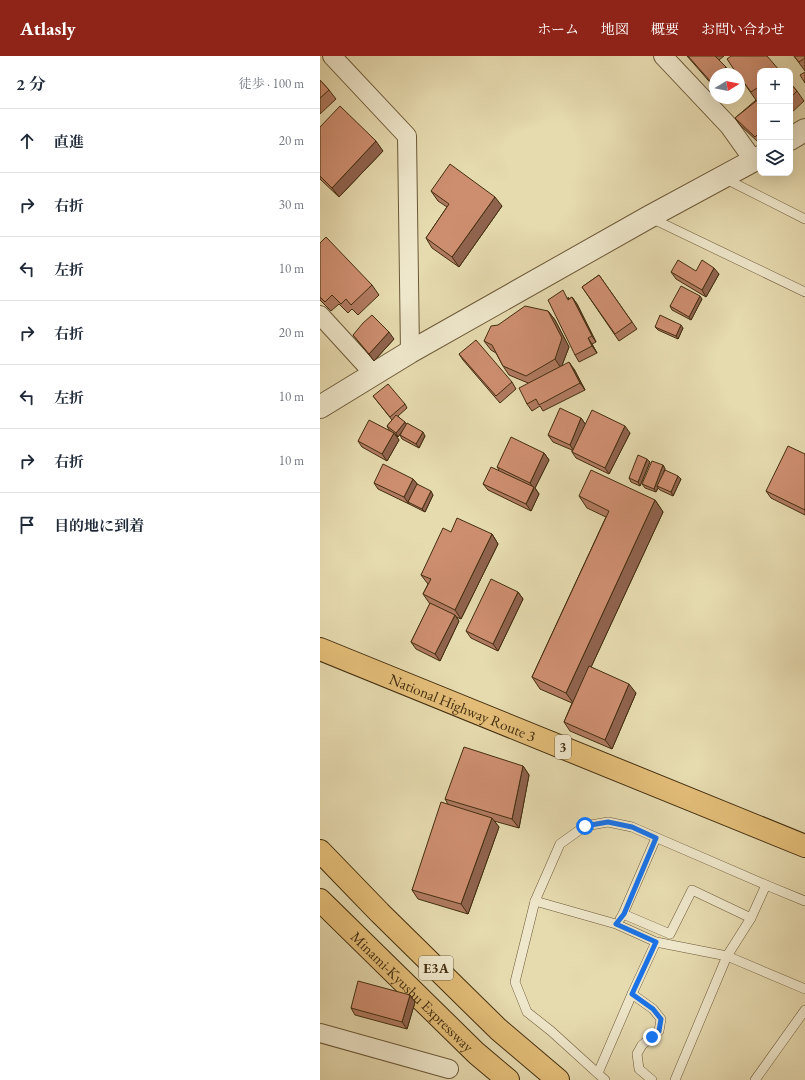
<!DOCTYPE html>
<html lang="ja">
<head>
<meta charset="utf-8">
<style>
  body { margin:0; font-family:"EB Garamond","Noto Serif JP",serif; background:#f6f6f7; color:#1f2937 }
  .controls { position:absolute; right:12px; top:12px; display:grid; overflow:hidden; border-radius:8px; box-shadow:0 4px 16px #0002 }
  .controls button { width:36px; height:36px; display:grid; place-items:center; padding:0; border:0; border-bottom:1px solid #e0e1e3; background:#fff; color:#1f2937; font:20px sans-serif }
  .compass { position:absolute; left:389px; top:12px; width:36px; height:36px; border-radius:50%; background:#fff; box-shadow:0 4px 16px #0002; rotate:80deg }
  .stop { position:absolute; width:12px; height:12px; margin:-9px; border:3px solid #1a73e8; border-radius:50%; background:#fff }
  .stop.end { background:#1a73e8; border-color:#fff; box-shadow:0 1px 4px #0008 }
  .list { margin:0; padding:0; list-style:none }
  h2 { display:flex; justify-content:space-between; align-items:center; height:52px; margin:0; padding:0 16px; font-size:17px }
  h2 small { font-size:13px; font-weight:400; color:#747a83 }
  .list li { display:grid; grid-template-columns:26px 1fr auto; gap:12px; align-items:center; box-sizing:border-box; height:64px; padding:0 16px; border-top:1px solid #e0e1e3 }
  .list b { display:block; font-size:15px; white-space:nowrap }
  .list em { font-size:13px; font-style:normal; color:#747a83 }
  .icon { flex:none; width:22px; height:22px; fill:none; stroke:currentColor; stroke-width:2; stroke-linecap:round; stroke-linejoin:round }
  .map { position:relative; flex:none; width:485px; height:1024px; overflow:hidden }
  header { display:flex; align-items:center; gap:24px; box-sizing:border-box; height:56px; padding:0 20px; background:#8f2418; color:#fff }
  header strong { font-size:19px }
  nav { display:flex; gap:22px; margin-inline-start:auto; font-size:14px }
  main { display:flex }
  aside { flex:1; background:#fff }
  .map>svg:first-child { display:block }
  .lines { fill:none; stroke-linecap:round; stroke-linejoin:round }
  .service-casing { stroke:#6c5937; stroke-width:10 }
  .minor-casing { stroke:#6c5937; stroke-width:20 }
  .tertiary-casing { stroke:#6c5937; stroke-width:24 }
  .trunk-casing { stroke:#432e0f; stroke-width:24 }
  .motorway-casing { stroke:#432e0f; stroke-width:24 }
  .service { stroke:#efe7cb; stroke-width:9 }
  .minor { stroke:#efe7cb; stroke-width:18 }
  .tertiary { stroke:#efe7cb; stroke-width:22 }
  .trunk { stroke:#e3bd78; stroke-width:22 }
  .motorway { stroke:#e3bd78; stroke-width:22 }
  .wall { fill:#b07a60; stroke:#432e0f }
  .shaded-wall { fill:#90634e; stroke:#432e0f }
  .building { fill:#cd8e70; stroke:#432e0f }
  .route { stroke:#1a73e8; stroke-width:5 }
  .labels { text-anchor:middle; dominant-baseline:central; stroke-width:3; stroke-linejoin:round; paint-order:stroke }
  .shield { fill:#efe7cb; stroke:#776647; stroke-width:1 }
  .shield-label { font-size:14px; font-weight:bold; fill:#432e0f }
  .street-label { font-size:15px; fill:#432e0f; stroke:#efe7cb }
</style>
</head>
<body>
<header>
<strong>Atlasly</strong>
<nav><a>ホーム</a><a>地図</a><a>概要</a><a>お問い合わせ</a></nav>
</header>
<main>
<aside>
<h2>2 分<small>徒歩 · 100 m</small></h2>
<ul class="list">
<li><svg class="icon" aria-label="ahead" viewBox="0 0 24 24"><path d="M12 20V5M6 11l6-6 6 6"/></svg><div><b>直進</b></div><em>20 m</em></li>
<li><svg class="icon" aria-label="right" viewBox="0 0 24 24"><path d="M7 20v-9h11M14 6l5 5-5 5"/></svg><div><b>右折</b></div><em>30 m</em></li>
<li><svg class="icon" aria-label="left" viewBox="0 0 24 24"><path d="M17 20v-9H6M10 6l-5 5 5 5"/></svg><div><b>左折</b></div><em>10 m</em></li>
<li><svg class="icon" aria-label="right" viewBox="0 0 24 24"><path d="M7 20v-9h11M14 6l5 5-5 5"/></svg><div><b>右折</b></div><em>20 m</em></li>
<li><svg class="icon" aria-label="left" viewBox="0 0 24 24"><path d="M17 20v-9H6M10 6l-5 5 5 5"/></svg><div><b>左折</b></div><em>10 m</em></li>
<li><svg class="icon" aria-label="right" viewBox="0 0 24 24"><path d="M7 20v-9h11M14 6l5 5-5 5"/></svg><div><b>右折</b></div><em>10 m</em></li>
<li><svg class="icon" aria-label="arrive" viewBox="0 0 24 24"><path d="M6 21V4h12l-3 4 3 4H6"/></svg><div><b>目的地に到着</b></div></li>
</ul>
</aside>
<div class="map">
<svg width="485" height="1024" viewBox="0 0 485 1024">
  <rect width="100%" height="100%" fill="#e6daaf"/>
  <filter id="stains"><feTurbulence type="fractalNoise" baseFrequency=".005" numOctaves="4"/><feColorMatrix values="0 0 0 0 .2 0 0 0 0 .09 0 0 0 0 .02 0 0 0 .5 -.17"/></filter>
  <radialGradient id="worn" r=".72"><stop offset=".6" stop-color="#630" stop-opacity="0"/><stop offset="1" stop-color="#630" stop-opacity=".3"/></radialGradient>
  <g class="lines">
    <defs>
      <g id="service">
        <path d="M404 122 485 163"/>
        <path d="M331 162 485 236"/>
        <path d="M215 845 296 868 336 886 407 900 485 933"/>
        <path d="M303 858 350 878 372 834 431 862"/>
        <path d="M300 863 303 858 336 782"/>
        <path d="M312 938 333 953 341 963 339 975 322 989 317 998 319 1013 332 1024"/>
        <path d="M278 1017 312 938 336 886"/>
        <path d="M285 1024 231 975 207 956 195 926 215 845 240 788 265 770 288 766 312 771 446 829 485 845"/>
        <path d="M355 1024 407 900 431 862 446 829"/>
        <path d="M435 1024 485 954"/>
      </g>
      <g id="minor">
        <path d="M12 0 87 80 90 296"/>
        <path d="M343 0 409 70 434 105"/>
        <path d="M0 259 54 318"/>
        <path d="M0 977 129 1013"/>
      </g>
      <g id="tertiary">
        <path d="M470 83 485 74"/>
        <path d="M0 351 90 296 329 161 440 101"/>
      </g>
      <g id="trunk">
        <path id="s1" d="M0 593 485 790"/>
      </g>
      <g id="motorway">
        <path d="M0 795 60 857 178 973 238 1024"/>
        <path id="s2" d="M0 844 156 997 188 1024"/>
      </g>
    </defs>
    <use href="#service" class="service-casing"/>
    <use href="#minor" class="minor-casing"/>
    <use href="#tertiary" class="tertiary-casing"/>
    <use href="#trunk" class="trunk-casing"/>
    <use href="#motorway" class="motorway-casing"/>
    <use href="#service" class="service"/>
    <use href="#minor" class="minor"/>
    <use href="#tertiary" class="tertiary"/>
    <use href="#trunk" class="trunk"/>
    <use href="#motorway" class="motorway"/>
  </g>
  <g class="wall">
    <path d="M367 0H404L399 4 406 11 410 18H395V32Z"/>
    <path d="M474 0H485V15Z"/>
    <path d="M440 15V87H439L420 69 415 62 436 44 419 20Z"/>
    <path d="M0 24 9 34 16 43 0 58Z"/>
    <path d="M470 27 477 35 484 45 470 58Z"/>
    <path d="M0 71 63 95 19 141 0 123Z"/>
    <path d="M111 135 182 150 139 211 112 192 106 182 127 151 118 145Z"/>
    <path d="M0 187 52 229 59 239 38 259 32 253 28 257 19 248 11 255 0 244Z"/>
    <path d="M351 216 399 218 386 241 356 223Z"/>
    <path d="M279 219 317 273 299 285 262 231Z"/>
    <path d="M248 241 249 243 252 241 257 248 276 286 272 288 277 297 259 306 255 299Z"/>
    <path d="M382 243 371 264 352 254 350 250Z"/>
    <path d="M228 255 235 264 249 291 242 309 254 313 265 334 223 355 220 350 212 355 207 348 208 327 189 319 183 310 176 297 171 294 164 285 178 269Z"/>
    <path d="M335 271 363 272 358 283 338 274Z"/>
    <path d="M33 279 74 283 54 305Z"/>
    <path d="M139 298 192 326 196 333 180 347 143 304Z"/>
    <path d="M53 340 85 348 87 352 78 360 86 368 105 380 99 392 82 383 80 379 81 377 78 381 74 377 79 384 67 405 42 391 38 385 73 377 69 374 67 370 72 364Z"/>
    <path d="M261 362 265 368 310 377 289 418 256 402 252 396V394L233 386 228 379Z"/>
    <path d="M224 397 229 404 215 432 219 438 211 455 168 434 163 428 179 414 177 411Z"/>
    <path d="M485 398V459L451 442 446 435Z"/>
    <path d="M330 406 320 430 311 426 309 422Z"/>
    <path d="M343 409 345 413 344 415 361 423 353 440 340 434 338 432 336 436 325 432 322 428Z"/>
    <path d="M93 423 98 429 113 439 105 456 89 448 58 433 54 427Z"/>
    <path d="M259 440 335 444 343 456 271 611 316 637 292 693 250 675 244 666 252 647 220 633 212 621 286 461 267 452Z"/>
    <path d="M131 476 172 478 178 488 141 563 136 561 139 565 120 605 96 593 91 586 110 548 103 538 108 528 101 519Z"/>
    <path d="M198 536 203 543 178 595 151 582 146 575Z"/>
    <path d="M203 710 209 719 199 772 174 765 179 771 148 858 98 843 92 834 128 748 125 743Z"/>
    <path d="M90 939 95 946 87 973 35 959 31 952Z"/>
  </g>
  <g class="shaded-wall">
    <path d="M56 85 63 95 19 141 12 132Z"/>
    <path d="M175 141 182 150 139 211 132 201Z"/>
    <path d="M394 212 399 218 386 241 382 234Z"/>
    <path d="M380 240 382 243 371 264 369 261Z"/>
    <path d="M252 241 257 248 276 286 272 280Z"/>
    <path d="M228 255 235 264 249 291 241 312 235 303Z"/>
    <path d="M361 269 363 272 358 283 356 280Z"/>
    <path d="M69 276 74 283 54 305 49 298Z"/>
    <path d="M268 282 272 288 277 297 272 290Z"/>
    <path d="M249 306 254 313 265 334 260 327Z"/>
    <path d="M261 362 266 369 254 395 250 389Z"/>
    <path d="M85 366 87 369 78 381 76 377Z"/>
    <path d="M305 370 310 377 289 418 285 412Z"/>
    <path d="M103 376 105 380 99 392 96 388Z"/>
    <path d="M74 377 79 384 67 405 62 398Z"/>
    <path d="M224 397 229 404 215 432 219 438 211 455 206 448 214 433 210 427Z"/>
    <path d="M327 403 330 406 320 430 318 426Z"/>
    <path d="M343 409 345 413 338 431 337 430 338 432 336 436 334 433Z"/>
    <path d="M358 420 361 423 353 440 351 436Z"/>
    <path d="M93 423 98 429 88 446 89 448 84 441Z"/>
    <path d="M111 435 113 439 105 456 102 453Z"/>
    <path d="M335 444 343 456 254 648 246 637Z"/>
    <path d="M172 478 178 488 141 563 135 554Z"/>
    <path d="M198 536 203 543 178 595 173 588Z"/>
    <path d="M135 559 139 565 120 605 115 598Z"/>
    <path d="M309 628 316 637 292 693 285 684Z"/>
    <path d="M203 710 209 719 199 772 192 763Z"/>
    <path d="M172 762 179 771 148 858 141 848Z"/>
    <path d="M90 939 95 946 87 973 82 966Z"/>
  </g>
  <g class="building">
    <path d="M368 0H395L406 11 398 18H395V21L391 26Z"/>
    <path d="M411 0H447L460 15H440V36L437 32 431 36 419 20V18H417L407 3Z"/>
    <path d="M474 0H485V2L479 6Z"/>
    <path d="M485 16V27L480 19Z"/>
    <path d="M0 24 9 34 0 42Z"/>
    <path d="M470 27 477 35 470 42Z"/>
    <path d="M440 42V76L435 81 415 62Z"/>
    <path d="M20 50 56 85 12 132 0 120V71Z"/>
    <path d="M130 108 175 141 132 201 106 182 129 148 111 135Z"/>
    <path d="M6 181 52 229 31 249 26 243 21 248 12 239 5 246 0 241V187Z"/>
    <path d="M358 204 376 215 382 204 394 212 382 234 351 216Z"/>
    <path d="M279 219 312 266 295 278 262 231Z"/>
    <path d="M361 230 380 240 369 261 350 250Z"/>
    <path d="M243 234 248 244 252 241 272 280 268 282 272 290 255 299 228 244Z"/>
    <path d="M205 250 228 255 242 282 235 303 206 320 183 310 172 289 164 285 171 270 178 269Z"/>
    <path d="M52 259 69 276 49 298 33 279 43 267Z"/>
    <path d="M340 259 361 269 356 280 335 271Z"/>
    <path d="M156 284 192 326 176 340 139 298Z"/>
    <path d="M249 306 260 327 219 349 216 343 207 348 199 332Z"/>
    <path d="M68 328 85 348 70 361 53 340Z"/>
    <path d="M240 352 261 362 250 389 228 379Z"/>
    <path d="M272 354 305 370 285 412 252 396Z"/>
    <path d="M76 359 85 366 76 377 67 370Z"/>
    <path d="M49 364 74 377 62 398 38 385Z"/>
    <path d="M87 367 103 376 96 388 80 379Z"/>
    <path d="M191 381 224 397 210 427 177 411Z"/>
    <path d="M468 390 485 398V454L446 435Z"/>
    <path d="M318 399 327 403 318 426 309 422Z"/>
    <path d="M332 405 343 409 334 433 322 428Z"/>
    <path d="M63 408 93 423 84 441 54 427Z"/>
    <path d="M171 411 214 431 206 448 163 428Z"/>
    <path d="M271 414 335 444 246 637 212 621 289 455 259 440Z"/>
    <path d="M345 414 358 420 351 436 337 430Z"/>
    <path d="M97 428 111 435 102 453 88 446Z"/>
    <path d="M137 462 172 478 135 554 103 538 111 523 101 519 123 472 131 476Z"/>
    <path d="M171 523 198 536 173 588 146 575Z"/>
    <path d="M110 547 135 559 115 598 91 586Z"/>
    <path d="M269 610 309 628 285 684 244 666Z"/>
    <path d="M144 691 203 710 192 763 125 743Z"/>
    <path d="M121 746 172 762 141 848 92 834Z"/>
    <path d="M38 925 90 939 82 966 31 952Z"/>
  </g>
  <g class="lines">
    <path class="route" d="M265 770 288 766 312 771 336 782 304 858 296 868 336 886 312 938 333 953 341 963 339 975 332 981"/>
  </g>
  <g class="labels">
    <g class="shield">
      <rect x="235" y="679" width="16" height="24" rx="3"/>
      <rect x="99" y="900" width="34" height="24" rx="3"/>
    </g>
    <g class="shield-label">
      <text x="243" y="691">3</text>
      <text x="116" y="912">E3A</text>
    </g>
    <g class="street-label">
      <text stroke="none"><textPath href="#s1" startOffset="154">National Highway Route 3</textPath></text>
      <text stroke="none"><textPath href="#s2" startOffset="130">Minami-Kyushu Expressway</textPath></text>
    </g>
  </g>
  <rect width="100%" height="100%" filter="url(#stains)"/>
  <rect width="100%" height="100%" fill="url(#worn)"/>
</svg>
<div class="controls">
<button>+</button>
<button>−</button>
<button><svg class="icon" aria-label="layers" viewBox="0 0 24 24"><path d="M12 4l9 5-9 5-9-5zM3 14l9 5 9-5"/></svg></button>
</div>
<svg class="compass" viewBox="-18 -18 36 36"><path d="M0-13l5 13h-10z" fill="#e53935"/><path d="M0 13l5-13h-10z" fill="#747a83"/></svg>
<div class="stop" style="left:265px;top:770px"></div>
<div class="stop end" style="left:332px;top:981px"></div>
</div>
</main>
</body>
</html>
